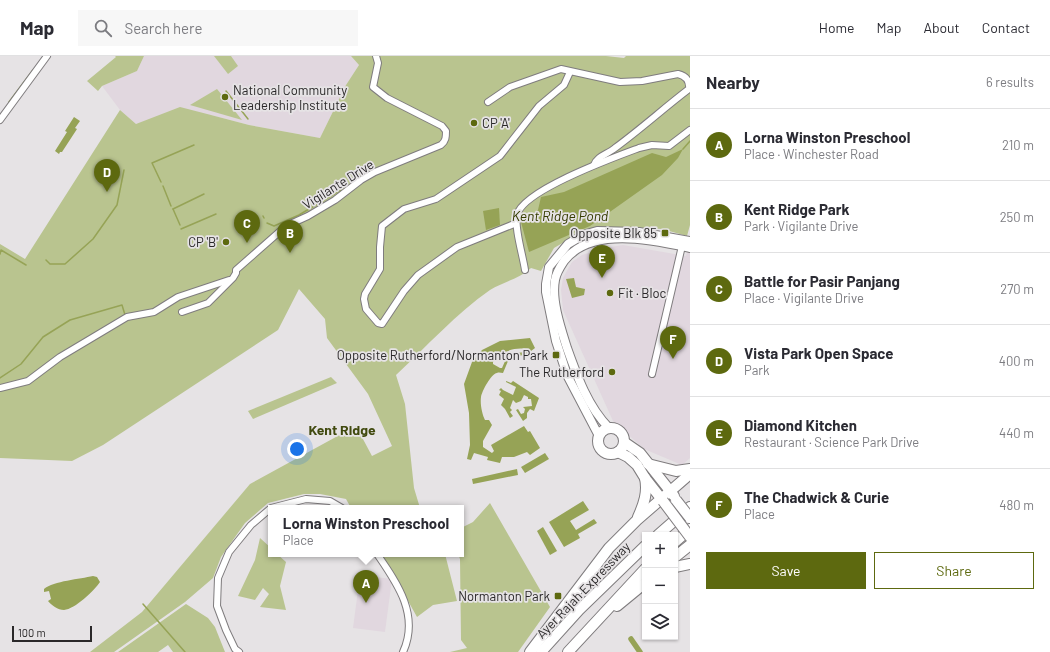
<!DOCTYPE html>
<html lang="en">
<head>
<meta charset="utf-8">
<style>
  body { margin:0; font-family:Barlow,sans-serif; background:#f7f7f7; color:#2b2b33 }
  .controls { position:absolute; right:12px; bottom:12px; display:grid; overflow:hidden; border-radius:0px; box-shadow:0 1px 3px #0004 }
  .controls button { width:36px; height:36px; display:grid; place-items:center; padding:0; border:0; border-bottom:1px solid #e1e1e2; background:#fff; color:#2b2b33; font:20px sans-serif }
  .scale { position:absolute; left:12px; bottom:10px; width:80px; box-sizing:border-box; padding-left:4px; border:2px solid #2a2829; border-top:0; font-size:11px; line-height:14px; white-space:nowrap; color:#2a2829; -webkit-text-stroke:3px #e6e3e5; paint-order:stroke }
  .you { position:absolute; left:297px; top:393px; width:14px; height:14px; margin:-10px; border:3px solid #fff; border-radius:50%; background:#1a73e8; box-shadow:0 0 0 6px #1a73e833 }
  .badge { display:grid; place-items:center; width:26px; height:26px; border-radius:50%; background:#5d690f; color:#fff; font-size:13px; font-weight:700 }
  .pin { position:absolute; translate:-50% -33px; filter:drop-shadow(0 1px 2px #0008) }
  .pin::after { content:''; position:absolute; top:21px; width:14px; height:12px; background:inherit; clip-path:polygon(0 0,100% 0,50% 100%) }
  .popup { position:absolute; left:268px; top:449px; width:196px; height:52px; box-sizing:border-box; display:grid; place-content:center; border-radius:0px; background:#fff; filter:drop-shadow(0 1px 3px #0005); font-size:13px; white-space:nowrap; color:#7c7c81 }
  .popup b { font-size:15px; color:#2b2b33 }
  .popup::after { content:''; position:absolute; left:50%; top:100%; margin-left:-8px; border:8px solid transparent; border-top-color:#fff }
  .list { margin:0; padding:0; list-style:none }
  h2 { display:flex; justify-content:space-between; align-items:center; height:52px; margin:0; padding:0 16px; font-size:17px }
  h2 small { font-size:13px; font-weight:400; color:#7c7c81 }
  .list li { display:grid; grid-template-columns:26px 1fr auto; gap:12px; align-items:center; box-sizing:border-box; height:72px; padding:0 16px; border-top:1px solid #e1e1e2 }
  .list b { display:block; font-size:15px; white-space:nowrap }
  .list p { margin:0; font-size:13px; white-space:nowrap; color:#7c7c81 }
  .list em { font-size:13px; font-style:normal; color:#7c7c81 }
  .actions { display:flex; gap:8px; padding:12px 16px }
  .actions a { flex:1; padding:9px 0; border:1px solid #5d690f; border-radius:0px; text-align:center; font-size:14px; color:#5d690f }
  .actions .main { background:#5d690f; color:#fff }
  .icon { flex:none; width:22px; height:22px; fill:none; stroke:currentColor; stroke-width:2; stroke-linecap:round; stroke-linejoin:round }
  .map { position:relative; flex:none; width:690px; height:596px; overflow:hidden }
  header { display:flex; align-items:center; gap:24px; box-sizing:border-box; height:56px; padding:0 20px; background:#fff; border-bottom:1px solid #e1e1e2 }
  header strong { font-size:19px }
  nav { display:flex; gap:22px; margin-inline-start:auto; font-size:14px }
  .search { width:280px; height:36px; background:#f7f7f7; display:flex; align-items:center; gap:10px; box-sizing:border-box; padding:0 14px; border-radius:0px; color:#7c7c81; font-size:15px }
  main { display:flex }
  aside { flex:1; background:#fff }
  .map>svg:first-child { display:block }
  .built { fill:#e1d7df }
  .green { fill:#b9c48f }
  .water { fill:#96a356 }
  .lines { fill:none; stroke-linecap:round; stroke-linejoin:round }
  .stream { stroke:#96a356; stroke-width:1.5 }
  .canal { stroke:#96a356; stroke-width:5.5 }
  .minor-casing { stroke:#7f7c7e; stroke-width:8 }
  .major-casing { stroke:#7f7c7e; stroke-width:10 }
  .highway-casing { stroke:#7f7c7e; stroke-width:12 }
  .minor { stroke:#fff; stroke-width:6 }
  .major { stroke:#fff; stroke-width:8 }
  .highway { stroke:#fff; stroke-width:10 }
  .highway-bridge-casing { stroke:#7f7c7e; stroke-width:12; stroke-linecap:butt }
  .highway-bridge { stroke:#fff; stroke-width:10 }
  .poi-dot { fill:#5d690f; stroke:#e6e3e5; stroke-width:1.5 }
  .labels { text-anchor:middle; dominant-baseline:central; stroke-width:3.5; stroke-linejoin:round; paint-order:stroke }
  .poi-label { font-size:13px; fill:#2a2829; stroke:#e6e3e5; text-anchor:end }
  .street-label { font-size:13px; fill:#2a2829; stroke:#e6e3e5 }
  .water-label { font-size:14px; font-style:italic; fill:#353c00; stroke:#e6e3e5 }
  .neighbourhood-label { font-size:14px; font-weight:bold; fill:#414a0f; stroke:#e6e3e5 }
</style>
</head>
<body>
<header>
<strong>Map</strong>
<div class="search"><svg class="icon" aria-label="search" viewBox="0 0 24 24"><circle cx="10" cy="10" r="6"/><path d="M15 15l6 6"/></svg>Search here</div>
<nav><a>Home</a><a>Map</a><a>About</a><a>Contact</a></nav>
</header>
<main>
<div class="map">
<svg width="690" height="596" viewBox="0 0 690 596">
  <rect width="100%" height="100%" fill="#e6e3e5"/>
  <g class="built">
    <path d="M144 0H351L359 9 346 29 320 82 249 69 211 59 136 68 120 54 102 30 137 15Z"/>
    <path d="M690 181V402L682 409 644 393 613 365 563 254 561 234 563 222 572 206 582 199 605 192 623 189 686 200Z"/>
    <path d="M360 519 392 523 385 576 353 572Z"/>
  </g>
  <g class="green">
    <path d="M115 0H144L137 15 102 30 98 35 87 25 116 1Z"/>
    <path d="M214 0H231L238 10 228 18Z"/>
    <path d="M351 0H606L624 2 626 0H690V169L687 180 662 173 619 171 583 175 554 192 541 215 531 212C519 223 503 226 490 234 457 257 426 291 396 319L405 348 414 432 420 452H351L346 443 320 438H304L268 447 245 467 221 501 213 522 185 546 114 596H90L142 556 250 428 356 370 372 400 392 390 368 338 327 282 325 263 299 233 278 274 103 389 72 405 0 402V188L25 203 120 54 136 68 180 51 211 59 249 69 320 82 346 29 359 9Z"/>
    <path d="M217 33 242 64 190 49Z"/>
    <path d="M331 321 337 327 253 363 248 355Z"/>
    <path d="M490 447 550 551 518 596H450L467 592 461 584 460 503 458 498H461V472L473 466Z"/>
    <path d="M260 482 271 492V498H277L286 506 280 530 286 554 260 551 269 538 263 532 255 544 238 540 255 504Z"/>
    <path d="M382 498H445L457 545 433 549 417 561Z"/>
    <path d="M186 548 208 562 215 571 225 596H173L168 589 158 596H118Z"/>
  </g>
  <g class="water">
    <path d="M74 61 80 65 75 72 77 73 62 96H60L59 98 55 95 67 76 65 75Z"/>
    <path d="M683 93 678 102 662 119 590 170 529 196 521 166 538 154 541 141 564 136 652 97 666 101Z"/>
    <path d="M499 152 500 169 486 174 483 155Z"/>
    <path d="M574 222 576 231 585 233 584 239 572 242 566 223Z"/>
    <path d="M530 282 535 292 527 298 511 302 509 300 516 297 526 296V293C514 291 500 296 493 306V308L500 312H502L506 303 508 305 503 317C501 317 499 316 497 317 491 318 482 335 481 341 480 348 482 358 485 364H489L492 369 483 385V391L492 397 494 395 491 389 524 370 528 376 530 375 540 392 530 399 527 396 514 401H502L500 407 487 404 488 401 474 397 471 404 467 403 470 389 469 357 464 328 472 306 482 294 500 285Z"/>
    <path d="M506 325 511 327 513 325 539 342 534 355 530 353 527 357V362L523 365 516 354 518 353 521 358 524 357 525 353 523 351 532 350 531 343H528V341L524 339 521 345 516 347 513 344 510 352 512 354 510 356 513 360 510 362 505 353 501 349 504 343 499 339 501 335 499 334 501 332 503 334 513 339 516 331 506 326Z"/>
    <path d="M545 397 549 403 525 417 521 411Z"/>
    <path d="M517 413 518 419 473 428 472 423Z"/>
    <path d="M583 445 589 454 570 465 576 474 594 463 597 467 578 478 580 482 564 491 549 466Z"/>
    <path d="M543 471 557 495 550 499 537 475Z"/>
    <path d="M93 520 97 521 100 526C94 535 75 553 64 554 58 554 51 549 48 545L51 543 49 535 44 536V533C54 525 80 523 93 520Z"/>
  </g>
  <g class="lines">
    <g class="stream">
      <path d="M226 35 248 63"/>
      <path d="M9 46 33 14"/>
      <path d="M683 93 690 85"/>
      <path d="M161 126 152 107 194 89"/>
      <path d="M163 130 171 150"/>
      <path d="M173 153 204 138"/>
      <path d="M173 153 180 169"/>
      <path d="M263 160 264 162"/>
      <path d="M267 167 274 170 299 159 344 132"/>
      <path d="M181 173 216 158"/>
      <path d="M0 198 1 194 26 209"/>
      <path d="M46 204 50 208H65L93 183 117 149 124 114"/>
      <path d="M0 322 21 308 43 281 70 264 122 249 125 259"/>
      <path d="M143 548 185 596"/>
    </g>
    <path class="canal" d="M631 583 640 596"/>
    <defs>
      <g id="minor">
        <path d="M488 46 510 31 561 13 620 26 642 25 678 18C686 20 690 25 689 33 664 52 641 73 615 92 608 98 597 100 594 109"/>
        <path d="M0 64 47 0"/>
        <path d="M514 168 457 191 418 219 404 235 382 268 378 267 366 253 364 243 365 238 380 213V191L382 170 404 153 436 143 500 100 539 50 564 29 570 16"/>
        <path d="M525 214C523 200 514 171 517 159 523 134 615 101 639 92L652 89 669 90 690 74"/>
        <path d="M182 256 208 247 233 222 236 217V214L286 170 308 160 335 144 361 124 375 116 441 89C446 85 446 81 446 75L442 70 387 42 373 31 378 7 376 0"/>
        <path d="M652 318 682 190"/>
        <path d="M0 332 28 325 60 301 127 261 154 256 178 241 229 224"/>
        <path d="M377 498C397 527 420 559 403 596"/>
        <path d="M239 596 235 593 226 574 217 550 218 522 229 496 251 469 271 452 306 443 330 445 342 452"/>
      </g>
      <g id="major">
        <path d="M609 372C588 351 577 320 567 292 561 273 551 244 555 224 556 217 560 211 564 205 591 170 653 184 690 192"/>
        <path d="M599 380 567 319 556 285 546 236V228L549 211 568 188 583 179 597 175 639 176 690 185"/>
      </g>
      <g id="highway">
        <circle cx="611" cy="385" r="13"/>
        <path d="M624 386 640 397 674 440"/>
        <path d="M618 396 628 401 637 409 645 422 663 445"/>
        <path d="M648 408 676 415 690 413"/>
        <path d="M638 461C644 448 648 436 645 422"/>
        <path d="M658 479 690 451"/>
        <path d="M675 486 690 473"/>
        <path d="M675 501 690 489"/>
        <path d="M675 511 690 508"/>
        <path d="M617 550 645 527"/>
        <path d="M530 596 609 492 637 464 690 418"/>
        <path d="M541 596 579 554 645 490"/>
        <path d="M568 596 645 513"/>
      </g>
    </defs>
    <use href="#minor" class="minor-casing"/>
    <use href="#major" class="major-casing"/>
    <use href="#highway" class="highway-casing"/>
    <use href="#minor" class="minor"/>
    <use href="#major" class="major"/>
    <use href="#highway" class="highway"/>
    <defs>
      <g id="highway-bridge">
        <path d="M676 444 690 462"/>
        <path d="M663 445 690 481"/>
      </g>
    </defs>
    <use href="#highway-bridge" class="highway-bridge-casing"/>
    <use href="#highway-bridge" class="highway-bridge"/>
  </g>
  <g class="poi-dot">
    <circle cx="225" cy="41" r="4"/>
    <circle cx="474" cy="67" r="4"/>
    <rect x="661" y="173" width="8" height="8" rx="2"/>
    <circle cx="226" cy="186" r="4"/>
    <circle cx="610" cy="237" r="4"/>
    <rect x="552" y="295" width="8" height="8" rx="2"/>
    <circle cx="612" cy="316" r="4"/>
    <rect x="554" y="536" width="8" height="8" rx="2"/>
  </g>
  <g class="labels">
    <g class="poi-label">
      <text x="233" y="34" text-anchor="start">National Community<tspan x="233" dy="15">Leadership Institute</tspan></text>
      <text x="482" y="67" text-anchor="start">CP 'A'</text>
      <text x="657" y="177">Opposite Blk 85</text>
      <text x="218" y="186">CP 'B'</text>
      <text x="618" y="237" text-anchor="start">Fit · Bloc</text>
      <text x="548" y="299">Opposite Rutherford/Normanton Park</text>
      <text x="604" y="316">The Rutherford</text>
      <text x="550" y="540">Normanton Park</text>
    </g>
    <g class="street-label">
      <text transform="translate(338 128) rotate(-32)">Vigilante Drive</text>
      <text transform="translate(583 534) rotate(-46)">Ayer Rajah Expressway</text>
    </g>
    <g class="water-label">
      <text x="560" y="159">Kent Ridge Pond</text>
    </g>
    <g class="neighbourhood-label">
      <text x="342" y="373">Kent Ridge</text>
    </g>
  </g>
</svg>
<div class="controls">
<button>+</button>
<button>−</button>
<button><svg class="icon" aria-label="layers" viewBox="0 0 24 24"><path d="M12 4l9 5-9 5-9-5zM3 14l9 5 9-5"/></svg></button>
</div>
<div class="scale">100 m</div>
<div class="you"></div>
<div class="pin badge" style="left:366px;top:547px">A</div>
<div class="popup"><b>Lorna Winston Preschool</b>Place</div>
<div class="pin badge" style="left:290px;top:197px">B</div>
<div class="pin badge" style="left:247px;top:187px">C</div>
<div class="pin badge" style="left:107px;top:136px">D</div>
<div class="pin badge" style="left:602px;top:222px">E</div>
<div class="pin badge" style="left:673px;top:303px">F</div>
</div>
<aside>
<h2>Nearby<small>6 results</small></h2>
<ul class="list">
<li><span class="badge">A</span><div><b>Lorna Winston Preschool</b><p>Place · Winchester Road</p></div><em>210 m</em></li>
<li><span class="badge">B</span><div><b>Kent Ridge Park</b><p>Park · Vigilante Drive</p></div><em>250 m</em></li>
<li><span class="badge">C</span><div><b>Battle for Pasir Panjang</b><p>Place · Vigilante Drive</p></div><em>270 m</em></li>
<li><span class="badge">D</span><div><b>Vista Park Open Space</b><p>Park</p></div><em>400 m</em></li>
<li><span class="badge">E</span><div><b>Diamond Kitchen</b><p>Restaurant · Science Park Drive</p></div><em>440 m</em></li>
<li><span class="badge">F</span><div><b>The Chadwick &amp; Curie</b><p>Place</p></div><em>480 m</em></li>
</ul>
<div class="actions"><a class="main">Save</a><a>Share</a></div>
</aside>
</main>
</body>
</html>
